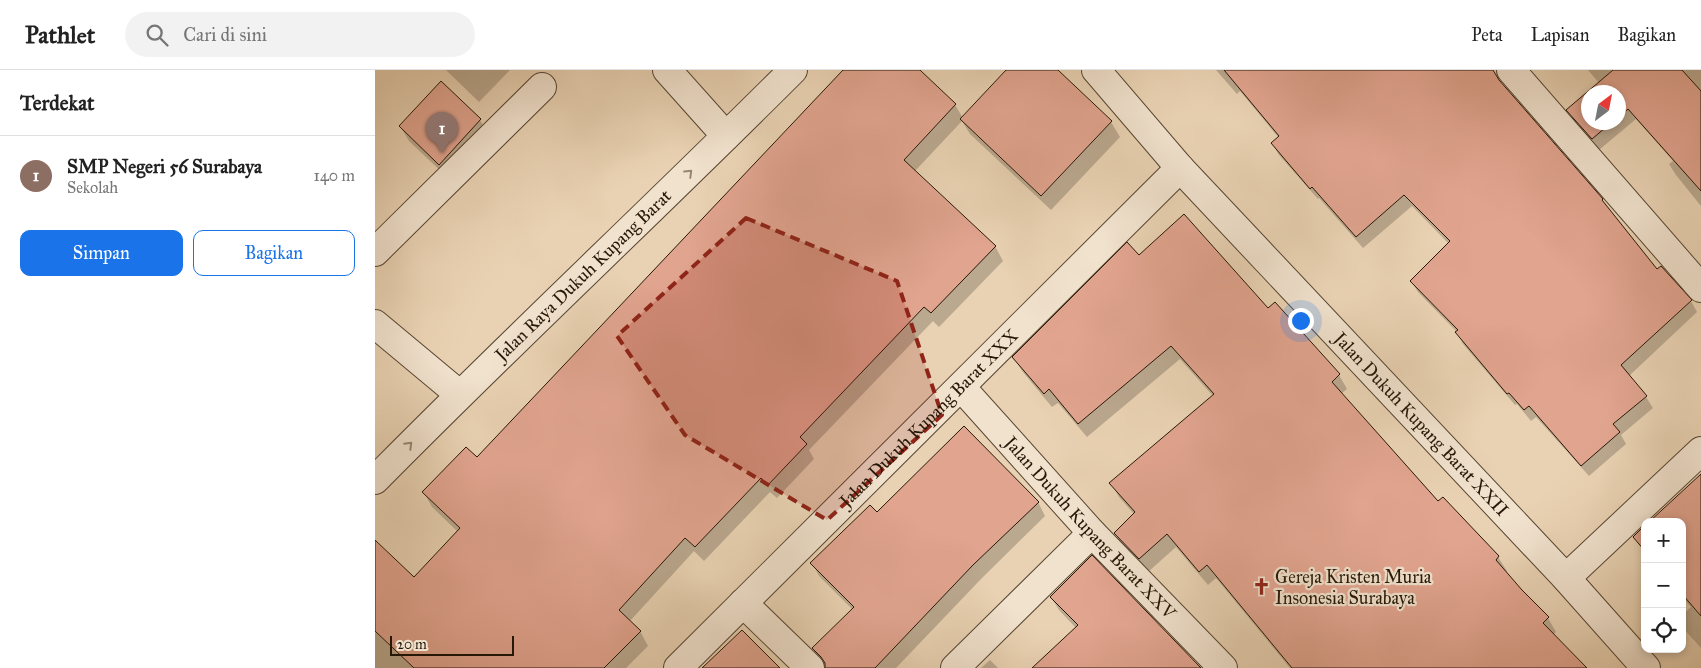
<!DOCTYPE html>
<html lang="id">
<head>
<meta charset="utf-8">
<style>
  body { margin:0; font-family:"IM FELL Great Primer",serif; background:#f2f2f2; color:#222 }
  .controls { position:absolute; right:15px; bottom:15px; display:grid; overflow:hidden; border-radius:10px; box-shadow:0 2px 8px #0003 }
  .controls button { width:45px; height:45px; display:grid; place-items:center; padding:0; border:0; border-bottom:1px solid #e0e0e0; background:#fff; color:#222; font:25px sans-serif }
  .compass { position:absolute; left:1206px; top:15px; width:45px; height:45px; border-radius:50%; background:#fff; box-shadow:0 2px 8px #0003; rotate:32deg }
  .scale { position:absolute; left:15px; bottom:12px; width:124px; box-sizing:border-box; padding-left:5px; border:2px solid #261707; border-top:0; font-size:14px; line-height:18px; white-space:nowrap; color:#261707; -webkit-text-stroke:4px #f1e2ce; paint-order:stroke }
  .you { position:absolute; left:925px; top:250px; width:18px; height:18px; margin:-12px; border:4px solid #fff; border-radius:50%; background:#1a73e8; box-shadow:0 0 0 8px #1a73e833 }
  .badge { display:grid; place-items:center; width:32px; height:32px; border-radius:50%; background:#1a73e8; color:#fff; font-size:16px; font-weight:700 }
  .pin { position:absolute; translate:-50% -41px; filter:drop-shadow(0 1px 2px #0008) }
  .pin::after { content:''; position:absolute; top:26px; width:18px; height:15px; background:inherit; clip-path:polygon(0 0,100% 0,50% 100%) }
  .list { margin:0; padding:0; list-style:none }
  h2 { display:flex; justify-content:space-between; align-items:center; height:65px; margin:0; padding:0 20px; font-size:21px }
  h2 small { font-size:16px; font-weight:400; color:#767676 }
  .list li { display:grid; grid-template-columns:32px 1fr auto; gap:15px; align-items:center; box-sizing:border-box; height:80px; padding:0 20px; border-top:1px solid #e0e0e0 }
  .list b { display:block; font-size:19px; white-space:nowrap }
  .list p { margin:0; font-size:16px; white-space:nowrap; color:#767676 }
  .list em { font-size:16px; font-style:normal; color:#767676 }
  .actions { display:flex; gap:10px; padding:15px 20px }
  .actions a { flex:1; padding:11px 0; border:1px solid #1a73e8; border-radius:10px; text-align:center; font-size:18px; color:#1a73e8 }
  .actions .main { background:#1a73e8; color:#fff }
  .icon { flex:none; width:28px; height:28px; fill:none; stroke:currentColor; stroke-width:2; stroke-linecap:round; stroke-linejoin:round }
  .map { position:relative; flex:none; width:1326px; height:598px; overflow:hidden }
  header { display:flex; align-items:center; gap:30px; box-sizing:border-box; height:70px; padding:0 25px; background:#fff; border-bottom:1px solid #e0e0e0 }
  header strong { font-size:24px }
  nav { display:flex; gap:28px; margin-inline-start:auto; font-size:18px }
  .search { width:350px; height:45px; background:#f2f2f2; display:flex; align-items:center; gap:12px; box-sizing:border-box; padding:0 18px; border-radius:28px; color:#767676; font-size:19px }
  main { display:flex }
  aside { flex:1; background:#fff }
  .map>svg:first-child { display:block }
  .shadow { fill:#0003; fill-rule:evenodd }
  .building { fill:#e1a48f; stroke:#261707 }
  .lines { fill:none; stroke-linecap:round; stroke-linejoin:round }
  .minor-casing { stroke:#574632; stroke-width:30 }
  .minor { stroke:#f1e2ce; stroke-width:28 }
  .oneway { stroke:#968774 }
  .marked { fill:#8f2418; fill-opacity:0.2; stroke:#8f2418; stroke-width:4; stroke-dasharray:10 6; stroke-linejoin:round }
  .labels { text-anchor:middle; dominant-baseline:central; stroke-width:4.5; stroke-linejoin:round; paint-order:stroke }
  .street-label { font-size:18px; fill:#261707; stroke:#f1e2ce }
  .poi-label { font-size:18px; fill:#261707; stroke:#f1e2ce; text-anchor:start }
</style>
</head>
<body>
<header>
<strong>Pathlet</strong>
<div class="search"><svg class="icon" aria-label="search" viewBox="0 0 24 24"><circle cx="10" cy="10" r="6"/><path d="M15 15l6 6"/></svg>Cari di sini</div>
<nav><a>Peta</a><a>Lapisan</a><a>Bagikan</a></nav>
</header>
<main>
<aside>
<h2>Terdekat<small></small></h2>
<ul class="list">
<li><span class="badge" style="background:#8d6e63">1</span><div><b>SMP Negeri 56 Surabaya</b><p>Sekolah</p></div><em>140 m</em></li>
</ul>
<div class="actions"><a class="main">Simpan</a><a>Bagikan</a></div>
</aside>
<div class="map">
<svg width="1326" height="598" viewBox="0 0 1326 598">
  <rect width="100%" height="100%" fill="#e9d2b3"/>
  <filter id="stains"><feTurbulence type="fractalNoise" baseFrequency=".004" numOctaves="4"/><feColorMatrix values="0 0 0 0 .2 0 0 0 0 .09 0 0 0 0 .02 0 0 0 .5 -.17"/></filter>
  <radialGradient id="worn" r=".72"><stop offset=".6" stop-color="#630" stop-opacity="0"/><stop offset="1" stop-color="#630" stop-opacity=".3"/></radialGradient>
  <g class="shadow">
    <path d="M71 0H135L104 32Z"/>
    <path d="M469 0H543L580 35 588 48 633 0H682L736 52 745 67 676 140 595 64 587 51 540 101 620 176 628 191 564 257 558 251 434 380 439 389 402 428 395 422 329 491 319 481 255 551 265 561 273 576 251 598H0V492L40 509 83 462 57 437 49 423 102 389Z"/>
    <path d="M841 0H1116L1125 14 1282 201 1316 231 1322 242 1254 306 1271 327 1278 338 1246 365 1251 374 1214 406 1161 347 1156 351 1142 334 1140 335 1088 274 1082 262 1043 222 1036 211 1074 174 1037 136 988 178 944 128 943 129 904 85 897 73 904 68 865 21 862 24Z"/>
    <path d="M1213 0H1326V136L1301 105 1294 94 1298 91 1261 49 1224 80 1199 51 1193 40 1224 13ZM1214 22H1244V52H1214Z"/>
    <path d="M66 13 105 50 114 65 74 109 34 71 25 56Z"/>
    <path d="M764 186 893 240 964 305 972 319 966 324 1063 432 1068 428 1123 487 1132 501 1130 503 1173 548 1181 562 1178 565 1210 598H915L841 508 833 515 801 477 773 502 748 477 740 463 759 444 744 427 736 413 838 326 805 289 712 367 683 333 677 337 647 301 639 287Z"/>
    <path d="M1326 405V578L1307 557V545L1316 537 1307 527V452Z"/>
    <path d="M663 432 670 446 606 509 521 598H451L446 592 438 578 478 540 444 506 437 493 502 444Z"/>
    <path d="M676 527 824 598H658L701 558 684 540Z"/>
    <path d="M615 590 623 598H606Z"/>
  </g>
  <g class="building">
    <path d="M468 0H545L581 34 529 90 621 176 556 243 549 237 425 367 432 374 393 415 386 408 320 477 310 468 244 540 266 561 229 598H39L0 561V470L39 507 85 458 47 422 91 377 102 387Z"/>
    <path d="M631 0H683L737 51 666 126 585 49Z"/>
    <path d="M849 0H1118L1124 10 1228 129 1227 130 1282 199 1286 196 1317 230 1246 295 1272 326 1238 354 1245 362 1206 396 1154 336 1149 340 1134 323 1132 324 1080 262 1083 260 1035 211 1075 171 1029 125 981 167 937 117 935 119 896 73 904 66Z"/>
    <path d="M1238 0H1307L1326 21V121L1253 39 1244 47V22H1214V52H1237L1217 69 1191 40Z"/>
    <path d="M66 11 106 49 64 95 24 56Z"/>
    <path d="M809 144 893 238 900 232 965 304 957 312 1063 431 1068 427 1124 486 1121 490 1147 520 1174 547 1168 553 1212 598H917L832 495 824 502 792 464 764 489 739 463 760 442 734 413 839 324 796 276 703 354 674 319 669 324 637 287 752 172 764 185Z"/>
    <path d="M589 356 664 432 598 495 500 598H450V593L446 587 437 578 479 537 435 493 495 435 502 442Z"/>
    <path d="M1326 404V546L1307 524V452H1274Z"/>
    <path d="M1270 455V481L1258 467Z"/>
    <path d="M717 485 826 598H657L703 555 675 527Z"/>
    <path d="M367 560 405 598H327Z"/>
  </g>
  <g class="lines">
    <defs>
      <g id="minor">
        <path d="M292 0 351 66"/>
        <path id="s1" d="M721 0 805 98 1191 508 1271 598"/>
        <path d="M1136 0 1326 218"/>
        <path d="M0 182 167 17"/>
        <path d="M0 254 84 324"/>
        <path id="s2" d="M586 317 717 463 848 598"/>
        <path id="s3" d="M0 410C137 271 280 138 418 0"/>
        <path d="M1191 508 1326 381"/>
        <path d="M368 533 435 598"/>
        <path id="s4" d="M303 598 805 98"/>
        <path d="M580 598 717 463"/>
      </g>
    </defs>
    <use href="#minor" class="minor-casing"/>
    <use href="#minor" class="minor"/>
  </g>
  <defs><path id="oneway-chevron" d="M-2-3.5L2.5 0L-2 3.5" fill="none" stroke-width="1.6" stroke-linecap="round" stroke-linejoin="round" transform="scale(1.25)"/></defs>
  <g class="oneway">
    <use href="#oneway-chevron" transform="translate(314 103) rotate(-44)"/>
    <use href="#oneway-chevron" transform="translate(34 375) rotate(-45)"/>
  </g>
  <path class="marked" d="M371 148 522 211 567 345 452 450 310 365 242 266Z"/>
  <defs>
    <symbol id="church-bare" viewBox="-9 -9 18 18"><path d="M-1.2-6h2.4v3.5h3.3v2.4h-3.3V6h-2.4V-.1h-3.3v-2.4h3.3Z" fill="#8f2418" stroke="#f1e2ce" stroke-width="2.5" paint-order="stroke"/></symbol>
  </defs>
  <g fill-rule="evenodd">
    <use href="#church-bare" x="874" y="504" width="25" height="25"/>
  </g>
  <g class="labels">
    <g class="street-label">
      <text stroke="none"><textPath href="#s3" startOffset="292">Jalan Raya Dukuh Kupang Barat</textPath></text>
      <text stroke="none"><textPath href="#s4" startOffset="354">Jalan Dukuh Kupang Barat XXX</textPath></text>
      <text stroke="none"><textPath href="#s1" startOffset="481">Jalan Dukuh Kupang Barat XXII</textPath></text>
      <text stroke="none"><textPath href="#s2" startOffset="191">Jalan Dukuh Kupang Barat XXV</textPath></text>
    </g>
    <g class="poi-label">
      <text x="900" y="507">Gereja Kristen Muria<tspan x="900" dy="21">Insonesia Surabaya</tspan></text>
    </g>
  </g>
  <rect width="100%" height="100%" filter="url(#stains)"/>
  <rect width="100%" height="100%" fill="url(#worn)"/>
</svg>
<div class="controls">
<button>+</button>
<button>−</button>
<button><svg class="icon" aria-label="locate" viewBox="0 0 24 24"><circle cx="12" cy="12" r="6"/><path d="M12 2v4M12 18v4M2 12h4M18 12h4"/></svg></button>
</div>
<svg class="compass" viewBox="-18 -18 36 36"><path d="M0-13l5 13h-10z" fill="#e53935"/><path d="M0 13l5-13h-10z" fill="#767676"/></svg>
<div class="scale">20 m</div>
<div class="you"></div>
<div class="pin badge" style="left:67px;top:83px;background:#8d6e63">1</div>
</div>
</main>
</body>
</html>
